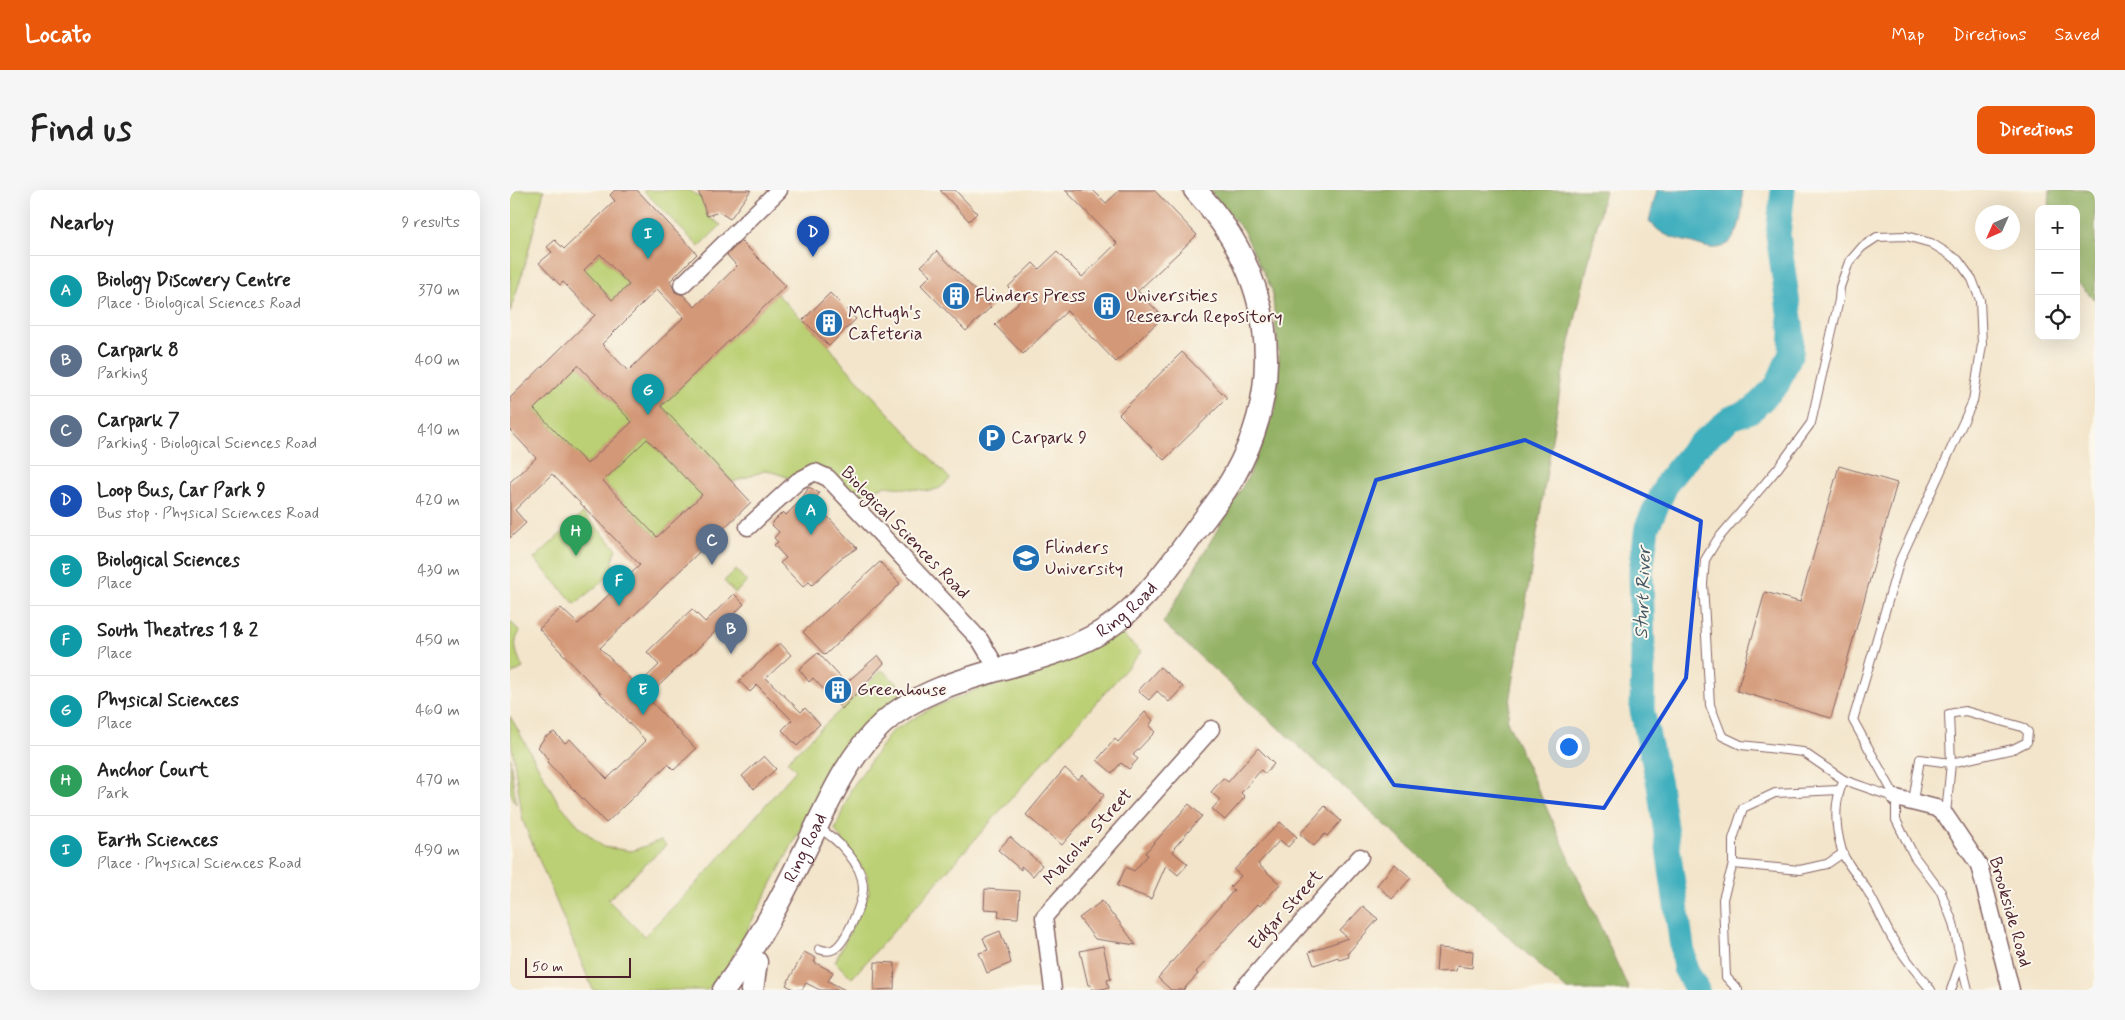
<!DOCTYPE html>
<html lang="en">
<head>
<meta charset="utf-8">
<style>
  body { margin:0; font-family:Mynerve,sans-serif; background:#f6f6f6; color:#222 }
  .controls { position:absolute; right:15px; top:15px; display:grid; overflow:hidden; border-radius:10px; box-shadow:0 5px 20px #0002 }
  .controls button { width:45px; height:45px; display:grid; place-items:center; padding:0; border:0; border-bottom:1px solid #e0e0e0; background:#fff; color:#222; font:25px sans-serif }
  .compass { position:absolute; left:1465px; top:15px; width:45px; height:45px; border-radius:50%; background:#fff; box-shadow:0 5px 20px #0002; rotate:225deg }
  .scale { position:absolute; left:15px; bottom:12px; width:106px; box-sizing:border-box; padding-left:5px; border:2px solid #4a1f2b; border-top:0; font-size:14px; line-height:18px; white-space:nowrap; color:#4a1f2b; -webkit-text-stroke:4px #fbf7ec; paint-order:stroke }
  .you { position:absolute; left:1058px; top:556px; width:18px; height:18px; margin:-12px; border:4px solid #fff; border-radius:50%; background:#1a73e8; box-shadow:0 0 0 8px #1a73e833 }
  .badge { display:grid; place-items:center; width:32px; height:32px; border-radius:50%; background:#ea580c; color:#fff; font-size:16px; font-weight:700 }
  .pin { position:absolute; translate:-50% -41px; filter:drop-shadow(0 1px 2px #0008) }
  .pin::after { content:''; position:absolute; top:26px; width:18px; height:15px; background:inherit; clip-path:polygon(0 0,100% 0,50% 100%) }
  .list { margin:0; padding:0; list-style:none }
  h2 { display:flex; justify-content:space-between; align-items:center; height:65px; margin:0; padding:0 20px; font-size:21px }
  h2 small { font-size:16px; font-weight:400; color:#767676 }
  .list li { display:grid; grid-template-columns:32px 1fr auto; gap:15px; align-items:center; box-sizing:border-box; height:70px; padding:0 20px; border-top:1px solid #e0e0e0 }
  .list b { display:block; font-size:19px; white-space:nowrap }
  .list p { margin:0; font-size:16px; white-space:nowrap; color:#767676 }
  .list em { font-size:16px; font-style:normal; color:#767676 }
  .icon { flex:none; width:28px; height:28px; fill:none; stroke:currentColor; stroke-width:2; stroke-linecap:round; stroke-linejoin:round }
  .map { position:relative; flex:none; width:1585px; height:800px; overflow:hidden; border-radius:10px }
  header { display:flex; align-items:center; gap:30px; box-sizing:border-box; height:70px; padding:0 25px; background:#ea580c; color:#fff }
  header strong { font-size:24px }
  nav { display:flex; gap:28px; margin-inline-start:auto; font-size:18px }
  .intro { display:flex; align-items:center; justify-content:space-between; box-sizing:border-box; height:120px; padding:0 30px }
  h1 { margin:0; font-size:35px }
  .button { padding:12px 22px; border-radius:10px; background:#ea580c; color:#fff; font-size:18px; font-weight:700 }
  main { display:flex; gap:30px; padding:0 30px }
  aside { flex:1; background:#fff; border-radius:10px; box-shadow:0 5px 20px #0002 }
  .map>svg:first-child { display:block }
  .green { fill:#bbd074; stroke:#827850 }
  .forest { fill:#94b266; stroke:#6f6848 }
  .water { fill:#41afbe; stroke:#466774 }
  .lines { fill:none; stroke-linecap:round; stroke-linejoin:round }
  .river { stroke:#41afbe; stroke-width:25 }
  .building { fill:#d39877; fill-rule:evenodd }
  .lane-casing { stroke:#856463; stroke-width:10 }
  .street-casing { stroke:#856463; stroke-width:19 }
  .secondary-casing { stroke:#856463; stroke-width:25 }
  .lane { stroke:#fff; stroke-width:8 }
  .street { stroke:#fff; stroke-width:16 }
  .secondary { stroke:#fff; stroke-width:22 }
  .marked { fill:none; stroke:#1d4ed8; stroke-width:4; stroke-linejoin:round }
  .labels { text-anchor:middle; dominant-baseline:central; stroke-width:4; stroke-linejoin:round; paint-order:stroke }
  .poi-label { font-size:18px; fill:#4a1f2b; stroke:#fbf7ec; text-anchor:start }
  .street-label { font-size:18px; fill:#4a1f2b; stroke:#fbf7ec }
  .water-label { font-size:19px; font-style:italic; fill:#465966; stroke:#fbf7ec }
</style>
</head>
<body>
<header>
<strong>Locato</strong>
<nav><a>Map</a><a>Directions</a><a>Saved</a></nav>
</header>
<div class="intro"><h1>Find us</h1><a class="button">Directions</a></div>
<main>
<aside>
<h2>Nearby<small>9 results</small></h2>
<ul class="list">
<li><span class="badge" style="background:#0f9aa8">A</span><div><b>Biology Discovery Centre</b><p>Place · Biological Sciences Road</p></div><em>370 m</em></li>
<li><span class="badge" style="background:#5c6f8a">B</span><div><b>Carpark 8</b><p>Parking</p></div><em>400 m</em></li>
<li><span class="badge" style="background:#5c6f8a">C</span><div><b>Carpark 7</b><p>Parking · Biological Sciences Road</p></div><em>410 m</em></li>
<li><span class="badge" style="background:#1a4fb4">D</span><div><b>Loop Bus, Car Park 9</b><p>Bus stop · Physical Sciences Road</p></div><em>420 m</em></li>
<li><span class="badge" style="background:#0f9aa8">E</span><div><b>Biological Sciences</b><p>Place</p></div><em>430 m</em></li>
<li><span class="badge" style="background:#0f9aa8">F</span><div><b>South Theatres 1 &amp; 2</b><p>Place</p></div><em>450 m</em></li>
<li><span class="badge" style="background:#0f9aa8">G</span><div><b>Physical Sciences</b><p>Place</p></div><em>460 m</em></li>
<li><span class="badge" style="background:#2e9e5b">H</span><div><b>Anchor Court</b><p>Park</p></div><em>470 m</em></li>
<li><span class="badge" style="background:#0f9aa8">I</span><div><b>Earth Sciences</b><p>Place · Physical Sciences Road</p></div><em>490 m</em></li>
</ul>
</aside>
<div class="map">
<svg width="1585" height="800" viewBox="0 0 1585 800">
  <rect width="100%" height="100%" fill="#fbf7ec"/>
  <filter id="ink" filterUnits="userSpaceOnUse"><feTurbulence type="fractalNoise" baseFrequency=".02" numOctaves="2"/><feDisplacementMap in="SourceGraphic" scale="10" xChannelSelector="R" yChannelSelector="G"/><feConvolveMatrix kernelMatrix="1 2 1 2 8 2 1 2 1" color-interpolation-filters="sRGB"/></filter>
  <filter id="wash" filterUnits="userSpaceOnUse"><feTurbulence type="fractalNoise" baseFrequency=".0096" numOctaves="4" result="noise"/><feDisplacementMap in="SourceGraphic" scale="20" xChannelSelector="R" yChannelSelector="G"/><feGaussianBlur stdDeviation="1.12" result="paint"/><feColorMatrix in="noise" values="0 0 0 0 0 0 0 0 0 0 0 0 0 0 0 0 0 1.4 0 .05"/><feComposite in="paint" operator="in"/></filter>
  <g filter="url(#wash)">
    <rect width="100%" height="100%" fill="#f3e5cb"/>
    <g class="green">
      <path d="M0 0H34L14 78 0 122Z"/>
      <path d="M133 0H179L191 8 197 26 211 35 189 57Z"/>
      <path d="M90 64 119 95 102 110 74 80Z"/>
      <path d="M267 104 319 156 332 173 440 289 430 298 420 301 375 296 364 300 345 317 318 288 288 291 257 280 223 292 151 216Z"/>
      <path d="M68 175 122 232 77 274 24 219Z"/>
      <path d="M137 249 192 305 147 347 93 291Z"/>
      <path d="M73 323 107 359 104 363 102 383 65 414 24 369Z"/>
      <path d="M226 380 237 392 225 403 214 391Z"/>
      <path d="M0 431 10 442C1 453 8 467 13 478L0 485Z"/>
      <path d="M609 442 631 462 342 788 325 772 359 703 357 685 325 640 341 599 381 542 420 519 483 493 544 475 578 460Z"/>
      <path d="M372 480 396 501 335 555 217 778 197 800H83L13 631 0 544V526L48 612 70 637 93 657 122 661 151 650 156 655 98 710 134 746 191 689 286 580 277 571Z"/>
      <path d="M0 568 6 614 0 602Z"/>
    </g>
    <g class="forest">
      <path d="M699 0H1095L1052 187 997 531 1119 800H1057L653 433 738 287 766 217 769 169 762 100 733 40Z"/>
      <path d="M1540 0H1585V110L1566 91V19H1539Z"/>
    </g>
    <path class="water" d="M1147 0H1232C1234 19 1230 57 1206 58 1198 59 1187 54 1179 52 1161 48 1151 45 1139 31Z"/>
    <g class="lines">
      <path class="river" d="M1187 800 1175 778 1149 595 1132 520 1133 464 1131 381 1137 337 1158 291 1185 258 1221 228 1242 220 1267 195 1281 163 1282 142 1268 45 1273 0"/>
    </g>
    <g id="blocks">
      <g class="building">
        <path d="M105 0H127L187 64 160 91 165 102 173 105 185 117 227 76 217 65 231 51 276 96 151 216 241 312 90 458 127 496 149 475 137 462 182 419 195 432 224 404 234 414 137 507 186 559 164 580 158 574 96 633 37 572 39 570 28 557 35 547 44 542 55 553 60 549 97 589 136 551 29 439 51 418 68 434 130 375 42 284 5 320 16 333 0 348V292L26 268 0 240V208L85 125 53 92 50 95 29 73 42 62 37 57 45 50 54 59 105 11 100 5ZM90 64 119 95 102 110 74 80ZM147 99 174 127 118 181 92 154ZM68 175 122 232 77 274 24 219ZM137 249 192 305 147 347 93 291Z"/>
        <path d="M188 0H241L220 29 209 22 197 26Z"/>
        <path d="M430 0H445L467 23 459 31Z"/>
        <path d="M555 0H583L596 13 610 0H644L687 45 628 101 653 127 606 172 557 121 513 164 485 135 511 110 498 97 523 73 529 79 547 62 572 87 607 53Z"/>
        <path d="M427 61 481 117 456 141 411 95 421 85 411 76Z"/>
        <path d="M320 103 346 129 319 156 293 130Z"/>
        <path d="M672 162 717 208 654 270 609 224Z"/>
        <path d="M1329 276 1387 293 1321 528 1227 501 1255 402 1290 412Z"/>
        <path d="M299 297 309 303 304 312 347 358 330 369 302 395 299 392 293 397 270 373 276 368 264 355 268 352 264 348 269 342 261 334 273 322 276 325 291 310Z"/>
        <path d="M370 372 390 394 315 465 293 442Z"/>
        <path d="M270 453 281 465 256 488 291 522 295 518 310 534 287 556 272 540 282 530 247 495 240 502 229 491Z"/>
        <path d="M308 463 336 493 368 465 374 473 332 519 303 488 299 492 289 479Z"/>
        <path d="M650 477 673 497 659 512 647 501 639 510 628 501Z"/>
        <path d="M635 522 643 530 639 536 645 542 623 565 628 569 619 579 611 573 602 583 587 570 605 549 608 552Z"/>
        <path d="M748 558 764 574 755 584 751 580 731 603 735 607 715 630 702 619 710 610 701 602 713 588 718 592Z"/>
        <path d="M254 566 266 579 244 599 232 586Z"/>
        <path d="M555 578 568 590 572 585 594 605 552 655 516 625Z"/>
        <path d="M679 614 692 626 664 658 665 659 663 662 678 674 668 685 656 675 641 709 607 696 616 677 624 681 638 665 635 663Z"/>
        <path d="M815 616 831 631 817 646 815 644 804 656 790 644Z"/>
        <path d="M770 632 787 647 778 657 770 650 748 674 770 694 750 716 748 714 686 782 688 784 673 800H661L648 788 724 700 720 697 731 686 724 680Z"/>
        <path d="M500 647 532 675 523 686 511 676V680L488 660Z"/>
        <path d="M885 674 901 688 882 709 867 695Z"/>
        <path d="M475 699 510 701 508 728 488 727 489 720 474 719Z"/>
        <path d="M592 711 603 726 604 725 626 755 585 749 569 728Z"/>
        <path d="M853 716 868 729 838 763 839 767 829 770 828 767 804 775 799 762 838 748 830 741Z"/>
        <path d="M490 741 495 755 496 754 501 773 477 783 469 763 478 760 473 748Z"/>
        <path d="M593 756 601 789 597 790 599 798 582 800 581 795H578L570 761Z"/>
        <path d="M928 758 963 761 962 778 947 776 946 781 926 782Z"/>
        <path d="M294 762 306 768 304 772 323 782 318 791 335 800H310L296 793 292 800H285L276 795Z"/>
        <path d="M365 772 385 773 384 799 364 800Z"/>
      </g>
    </g>
  </g>
  <g filter="url(#ink)">
    <use href="#blocks" fill-opacity="0" stroke="#856463" stroke-width="1"/>
    <g class="lines">
      <defs>
        <g id="lane">
          <path d="M1455 521 1512 537 1518 542 1517 552 1503 559 1441 573 1439 524Z"/>
          <path d="M1334 590 1293 562 1231 555 1212 546 1200 515 1193 394 1195 370 1207 350 1268 278 1301 233 1329 110 1330 97 1339 72 1352 57 1367 47 1396 46 1421 53 1448 70 1462 89 1470 110 1472 155 1463 211 1390 370 1343 530 1386 608V630L1404 666 1431 702 1443 733 1451 771 1441 800"/>
          <path d="M1386 608 1334 590C1323 612 1325 637 1332 661 1336 675 1350 687 1357 700 1366 715 1373 732 1382 748 1394 767 1407 783 1421 800"/>
          <path d="M1403 611 1410 569 1441 573 1436 624"/>
          <path d="M308 638C327 648 353 674 353 698 353 711 336 753 324 759 319 762 314 761 309 759"/>
          <path d="M1223 674 1290 680 1317 674 1333 663"/>
          <path d="M1451 771 1458 800"/>
          <path d="M1228 800 1216 787 1213 709 1223 674V649L1233 618 1265 603 1329 600"/>
        </g>
        <g id="street">
          <path d="M172 95 269 0"/>
          <path d="M238 337 288 291 305 282 318 288 470 450 488 480"/>
          <path d="M1386 608 1426 618 1436 626 1469 675 1501 800"/>
          <path d="M543 800 534 727 701 539"/>
          <path d="M732 800 850 667"/>
        </g>
        <g id="secondary">
          <path id="s1" d="M214 800C248 754 274 703 299 652 319 611 338 566 372 534 428 482 518 481 584 446 624 425 655 383 681 347 695 327 712 308 724 286 779 188 761 81 685 0"/>
          <path d="M242 800 246 772"/>
        </g>
      </defs>
      <use href="#lane" class="lane-casing"/>
      <use href="#street" class="street-casing"/>
      <use href="#secondary" class="secondary-casing"/>
      <use href="#lane" class="lane"/>
      <use href="#street" class="street"/>
      <use href="#secondary" class="secondary"/>
    </g>
  </g>
  <path class="marked" d="M1015 250 1191 331 1176 488 1094 618 884 595 804 473 866 290Z"/>
  <defs>
    <symbol id="building-disc" viewBox="-11 -11 22 22"><circle r="9.5" fill="#1f6fb2" stroke="#fbf7ec"/><path d="M-4-6H4V6H1V3H-1V6H-4ZM-2.5-4.3h1.7v1.8h-1.7ZM.8-4.3h1.7v1.8H.8ZM-2.5-1h1.7V.8h-1.7ZM.8-1h1.7V.8H.8Z" fill="#fff"/></symbol>
    <symbol id="parking-disc" viewBox="-11 -11 22 22"><circle r="9.5" fill="#1f6fb2" stroke="#fbf7ec"/><path d="M-3.5-5.5H1a3.5 3.5 0 0 1 0 7H-1V5.5H-3.5ZM-1-3.4V-.6H.8a1.4 1.4 0 0 0 0-2.8Z" fill="#fff"/></symbol>
    <symbol id="university-disc" viewBox="-11 -11 22 22"><circle r="9.5" fill="#1f6fb2" stroke="#fbf7ec"/><path d="M0-5L7-2L0 1L-7-2ZM-4 1L0 2.5L4 1V4Q0 6-4 4Z" fill="#fff"/></symbol>
  </defs>
  <g fill-rule="evenodd">
    <use href="#building-disc" x="430" y="90" width="32" height="32"/>
    <use href="#building-disc" x="581" y="100" width="32" height="32"/>
    <use href="#building-disc" x="303" y="117" width="32" height="32"/>
    <use href="#parking-disc" x="466" y="232" width="32" height="32"/>
    <use href="#university-disc" x="500" y="352" width="32" height="32"/>
    <use href="#building-disc" x="312" y="484" width="32" height="32"/>
  </g>
  <g class="labels">
    <g class="poi-label">
      <text x="465" y="106">Flinders Press</text>
      <text x="616" y="106">Universities<tspan x="616" dy="21">Research Repository</tspan></text>
      <text x="338" y="123">McHugh's<tspan x="338" dy="21">Cafeteria</tspan></text>
      <text x="501" y="248">Carpark 9</text>
      <text x="535" y="358">Flinders<tspan x="535" dy="21">University</tspan></text>
      <text x="347" y="500">Greenhouse</text>
    </g>
    <g class="street-label">
      <text transform="translate(395 343) rotate(46)">Biological Sciences Road</text>
      <text stroke="none"><textPath href="#s1" startOffset="584">Ring Road</textPath></text>
      <text transform="translate(578 647) rotate(-48)">Malcolm Street</text>
      <text stroke="none"><textPath href="#s1" startOffset="164">Ring Road</textPath></text>
      <text transform="translate(776 720) rotate(-48)">Edgar Street</text>
      <text transform="translate(1500 722) rotate(74)">Brookside Road</text>
    </g>
    <g class="water-label">
      <text transform="translate(1133 403) rotate(-88)">Sturt River</text>
    </g>
  </g>
</svg>
<div class="controls">
<button>+</button>
<button>−</button>
<button><svg class="icon" aria-label="locate" viewBox="0 0 24 24"><circle cx="12" cy="12" r="6"/><path d="M12 2v4M12 18v4M2 12h4M18 12h4"/></svg></button>
</div>
<svg class="compass" viewBox="-18 -18 36 36"><path d="M0-13l5 13h-10z" fill="#e53935"/><path d="M0 13l5-13h-10z" fill="#767676"/></svg>
<div class="scale">50 m</div>
<div class="you"></div>
<div class="pin badge" style="left:301px;top:345px;background:#0f9aa8">A</div>
<div class="pin badge" style="left:221px;top:464px;background:#5c6f8a">B</div>
<div class="pin badge" style="left:202px;top:375px;background:#5c6f8a">C</div>
<div class="pin badge" style="left:303px;top:67px;background:#1a4fb4">D</div>
<div class="pin badge" style="left:133px;top:525px;background:#0f9aa8">E</div>
<div class="pin badge" style="left:109px;top:416px;background:#0f9aa8">F</div>
<div class="pin badge" style="left:138px;top:225px;background:#0f9aa8">G</div>
<div class="pin badge" style="left:66px;top:366px;background:#2e9e5b">H</div>
<div class="pin badge" style="left:138px;top:69px;background:#0f9aa8">I</div>
</div>
</main>
</body>
</html>
